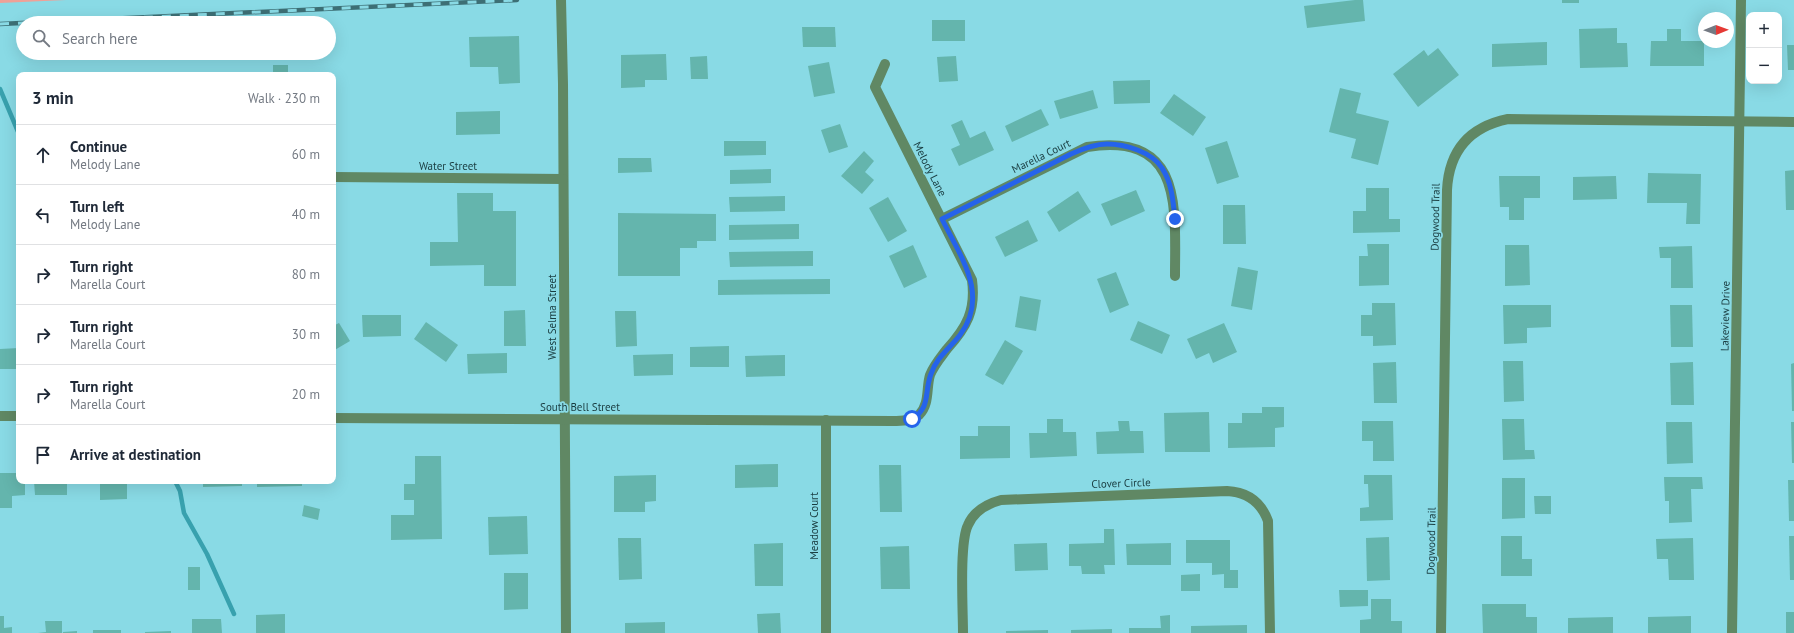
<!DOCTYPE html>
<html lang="en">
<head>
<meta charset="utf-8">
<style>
  body { margin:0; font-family:"PT Sans",sans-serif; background:#f6f6f7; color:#1f2937 }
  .controls { position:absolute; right:12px; top:12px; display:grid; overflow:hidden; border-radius:8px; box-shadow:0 4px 16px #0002 }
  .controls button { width:36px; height:36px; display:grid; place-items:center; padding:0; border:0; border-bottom:1px solid #e0e1e3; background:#fff; color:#1f2937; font:20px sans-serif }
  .compass { position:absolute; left:1698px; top:12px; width:36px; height:36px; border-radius:50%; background:#fff; box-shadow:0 4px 16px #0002; rotate:89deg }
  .stop { position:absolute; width:12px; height:12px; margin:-9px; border:3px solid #2563eb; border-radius:50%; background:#fff }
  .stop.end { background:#2563eb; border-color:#fff; box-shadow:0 1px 4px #0008 }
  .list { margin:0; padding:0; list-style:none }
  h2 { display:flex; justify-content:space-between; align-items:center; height:52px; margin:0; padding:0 16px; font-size:17px }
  h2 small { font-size:13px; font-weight:400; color:#747a83 }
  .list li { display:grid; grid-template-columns:26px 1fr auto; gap:12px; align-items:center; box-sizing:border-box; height:60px; padding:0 16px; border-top:1px solid #e0e1e3 }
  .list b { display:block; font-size:15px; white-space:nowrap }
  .list p { margin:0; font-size:13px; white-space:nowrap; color:#747a83 }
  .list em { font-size:13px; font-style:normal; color:#747a83 }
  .icon { flex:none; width:22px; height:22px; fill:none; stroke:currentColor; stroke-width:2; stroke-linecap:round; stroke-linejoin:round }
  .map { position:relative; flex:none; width:1794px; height:633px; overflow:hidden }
  .search { position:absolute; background:#fff; box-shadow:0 4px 16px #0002; left:16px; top:16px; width:320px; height:44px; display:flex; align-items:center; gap:10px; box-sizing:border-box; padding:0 14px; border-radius:22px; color:#747a83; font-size:15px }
  .panel { position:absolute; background:#fff; box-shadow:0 4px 16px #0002; left:16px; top:72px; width:320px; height:412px; border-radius:8px }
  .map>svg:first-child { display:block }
  .green { fill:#efa197 }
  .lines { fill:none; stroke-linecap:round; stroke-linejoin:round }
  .stream { stroke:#38a1ae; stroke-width:4.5 }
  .building { fill:#64b5ad }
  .minor { stroke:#608864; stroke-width:10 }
  .rail-casing { stroke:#3d6f75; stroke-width:4.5 }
  .rail { stroke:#89dae5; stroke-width:3; stroke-dasharray:9; stroke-linecap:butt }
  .route { stroke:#2563eb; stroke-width:5 }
  .labels { text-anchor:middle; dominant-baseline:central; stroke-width:3.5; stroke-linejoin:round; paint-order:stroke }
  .street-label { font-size:11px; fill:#193c40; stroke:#89dae5 }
</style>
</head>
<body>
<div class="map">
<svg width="1794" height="633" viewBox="0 0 1794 633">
  <rect width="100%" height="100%" fill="#89dae5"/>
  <path class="green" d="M0 0H66L0 3Z"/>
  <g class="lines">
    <g class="stream">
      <path d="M0 89 19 134"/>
      <path d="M175 481 180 491 184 513 207 554 234 614"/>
    </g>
  </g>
  <g class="building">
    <path d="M1355 0H1363L1365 21 1307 28 1304 6Z"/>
    <rect x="1562" y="0" width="17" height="3"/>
    <rect x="932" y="20" width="33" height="21"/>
    <path d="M802 27H835L836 47H803Z"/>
    <path d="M1617 28V43H1627L1628 67 1580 68 1579 29Z"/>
    <path d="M1667 29H1681V41H1704V66H1650L1651 41H1667Z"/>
    <path d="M519 36 520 83 499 84 498 67H470L469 37Z"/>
    <path d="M1547 42V65L1492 67V44Z"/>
    <path d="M1787 45H1794V70H1788Z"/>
    <path d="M1438 48 1459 75 1418 107 1393 74 1424 50 1428 56Z"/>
    <path d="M666 54 667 80H645V87L621 88V55Z"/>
    <path d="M707 56 708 79H691L690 57Z"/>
    <path d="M956 56 958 81 939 82 937 57Z"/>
    <path d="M829 62 835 93 814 97 808 66Z"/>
    <rect x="273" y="65" width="15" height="10"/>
    <path d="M1150 80V103L1114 104 1113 81Z"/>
    <path d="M1340 88 1361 93 1356 113 1389 121 1378 165 1351 158 1356 139 1329 132Z"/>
    <path d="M1093 90 1098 108 1060 119 1054 101Z"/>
    <path d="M1174 94 1206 117 1193 136 1160 113Z"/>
    <path d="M1041 109 1049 125 1012 142 1005 126Z"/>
    <path d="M500 111V134L456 135V112Z"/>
    <path d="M962 120 970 138 985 131 994 150 959 166 951 149 960 145 951 125Z"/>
    <path d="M840 124 848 147 829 153 821 130Z"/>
    <path d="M724 141H766V155L724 156Z"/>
    <path d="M1227 141 1239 177 1217 184 1205 148Z"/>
    <path d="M864 151 874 161 865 172 874 180 862 194 841 176Z"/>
    <path d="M618 158H651L652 172 618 173Z"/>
    <path d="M771 169V183L730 184V170Z"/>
    <path d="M1794 170V210H1786L1785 171Z"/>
    <path d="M1648 173 1701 174 1700 224H1686L1687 203H1647Z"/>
    <path d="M1499 176H1540V198H1524V220H1509V207H1500Z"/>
    <path d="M1616 176 1617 199 1573 200V177Z"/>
    <path d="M1366 188H1389V219H1400V232L1353 233V211H1366Z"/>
    <path d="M1136 190 1145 211 1111 226 1101 204Z"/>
    <path d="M1078 191 1091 212 1059 232 1047 212Z"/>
    <path d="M457 193H493V211H516V286H484V265L430 266V242H458Z"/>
    <path d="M785 196V211L730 212 729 197Z"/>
    <path d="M888 197 907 231 888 242 869 208Z"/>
    <path d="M1223 205H1245L1246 244H1223Z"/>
    <path d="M618 213 716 214V241H697V248H680V276H618Z"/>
    <path d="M1028 220 1038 241 1005 257 995 237Z"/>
    <path d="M799 224V239L729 240V225Z"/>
    <path d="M1367 244H1389V285L1359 286V256H1368Z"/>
    <path d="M913 245 927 277 904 288 889 256Z"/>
    <path d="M1505 245H1529L1530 285 1505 286Z"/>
    <path d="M1692 246 1693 288H1671V258H1660L1659 247Z"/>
    <path d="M813 251V266L730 267 729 252Z"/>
    <path d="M1238 267 1258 271 1252 310 1231 306Z"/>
    <path d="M1116 272 1129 305 1110 313 1097 279Z"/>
    <path d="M830 279V294L718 295V280Z"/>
    <path d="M1020 296 1041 300 1036 331 1015 327Z"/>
    <path d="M1372 303H1395L1396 345 1373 346V336H1361V315H1372Z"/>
    <path d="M1503 305H1551V327L1527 328V343L1504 344Z"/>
    <path d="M1670 305H1692L1693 347H1671Z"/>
    <path d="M525 310 526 346H504V311Z"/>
    <path d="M615 311H636L637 346 616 347Z"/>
    <path d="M362 315H401V336L363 337Z"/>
    <path d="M1138 321 1170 335 1162 354 1130 340Z"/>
    <path d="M426 322 458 345 446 362 414 339Z"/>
    <path d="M339 323 350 341 333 351V326Z"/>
    <path d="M1224 323 1237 352 1213 363 1209 353 1196 359 1187 339Z"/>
    <path d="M1005 340 1023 351 1003 385 985 375Z"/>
    <path d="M729 346V367H690V347Z"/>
    <path d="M19 348V369H0V349Z"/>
    <path d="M507 353V373L468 374 467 354Z"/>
    <path d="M673 354V375L634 376 633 355Z"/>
    <path d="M785 355V376L746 377 745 356Z"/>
    <path d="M1503 361H1523L1524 401 1504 402Z"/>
    <path d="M1396 362 1397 403H1374L1373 363Z"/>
    <path d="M1693 362 1694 405H1671L1670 363Z"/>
    <path d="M1794 363V411H1792L1791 364Z"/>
    <path d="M1262 407H1284V427L1275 428V447L1228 448V423H1242V413H1262Z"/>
    <path d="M1209 412 1210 452H1165L1164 413Z"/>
    <path d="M1047 419H1063V432H1076L1077 456 1030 458 1029 433H1047Z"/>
    <path d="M1502 419H1524L1525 450H1534L1535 459 1503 460Z"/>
    <path d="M1118 421H1129L1130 431H1143L1144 453 1097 454 1096 432 1119 431Z"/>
    <path d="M1362 421H1393L1394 461H1373V441H1362Z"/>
    <path d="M1666 422H1692L1693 463 1667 464Z"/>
    <path d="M1791 422H1794V463H1792Z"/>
    <path d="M978 426H1010V458L960 459V436H978Z"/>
    <path d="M415 456H441L442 539 391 540V515H414V500H404V484H415Z"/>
    <path d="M778 464V487L735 488V465Z"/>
    <path d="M879 465H901L902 512H880Z"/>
    <path d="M0 473H19V481H25V495L12 496V508H0Z"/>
    <path d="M656 475V501L645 502V512H614V476Z"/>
    <path d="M1364 475H1392L1393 520 1360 521V508L1369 507 1368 484H1364Z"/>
    <path d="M1664 477H1702L1703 489H1691L1692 522 1669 523V501H1665Z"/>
    <path d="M1502 478H1525V518L1502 519Z"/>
    <path d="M1788 480H1794V521H1789Z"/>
    <path d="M34 481H67V495H35Z"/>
    <path d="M100 481H127V499L100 500Z"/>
    <path d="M203 481H242V486L203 487Z"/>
    <path d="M257 481H302V486L257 487Z"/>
    <path d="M1534 496H1551V514H1535Z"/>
    <path d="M304 505 320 509 318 520 302 516Z"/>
    <path d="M527 516 528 554 489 555 488 517Z"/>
    <path d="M1104 529H1114L1115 565H1104L1105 574H1082L1081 566H1069V544L1104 543Z"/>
    <path d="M1501 536H1522V559H1532V576H1501Z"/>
    <path d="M1789 536H1794V580H1790Z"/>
    <path d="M1389 537 1390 580 1367 581 1366 538Z"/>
    <path d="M618 538H641L642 579 619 580Z"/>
    <path d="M1693 538 1694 580H1669L1668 559H1657L1656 539Z"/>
    <path d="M1186 540H1230V570H1238V588H1224V574L1212 575V563H1186Z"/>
    <path d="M783 543V586H755L754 544Z"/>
    <path d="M1047 543 1048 570 1015 571 1014 544Z"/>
    <path d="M1171 543V565H1127L1126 544Z"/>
    <path d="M909 546 910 589H881L880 547Z"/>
    <rect x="188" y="567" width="12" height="23"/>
    <path d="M504 573H528V609L504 610Z"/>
    <path d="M1200 574V591H1181V575Z"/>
    <path d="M1339 590H1368V606L1340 607Z"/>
    <path d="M1371 599H1391V621H1402V633H1360V620L1371 619Z"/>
    <path d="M1482 604H1526V617H1537V633H1483Z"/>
    <rect x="1786" y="612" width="8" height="21"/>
    <path d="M780 613 781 633H758L757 614Z"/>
    <path d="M285 614V633H256V615Z"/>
    <path d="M1170 615V633H1129V628H1161L1160 616Z"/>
    <path d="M0 616H4V628L12 627V633H0Z"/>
    <path d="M1691 616V633H1648V617Z"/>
    <path d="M1613 617V633H1568V618Z"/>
    <path d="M192 619H221L222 633H192Z"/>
    <path d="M45 621H62V633H38L46 632Z"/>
    <path d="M665 622V633H625V623Z"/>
    <path d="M1247 625V633H1191V626Z"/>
    <path d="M1112 629V633H1071V630Z"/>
    <rect x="93" y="630" width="28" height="3"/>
    <path d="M1048 630V633H1006V631Z"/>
    <path d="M77 631V633H63V632Z"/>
    <path d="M171 631V633H145V632Z"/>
  </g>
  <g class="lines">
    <g class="minor">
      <path d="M561 0 563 84 566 633"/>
      <path d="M333 177 563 179"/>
      <path d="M942 219 1087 147C1184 132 1175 208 1175 276"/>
      <path d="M0 416H19"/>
      <path d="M333 418 892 421C901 421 912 421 919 415 930 404 926 388 930 375 934 365 941 357 947 349 967 327 976 310 972 280L875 87 885 64"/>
      <path d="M826 633V420"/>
      <path d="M963 633C963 610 959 543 968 525 974 511 986 504 1001 500L1227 491C1248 492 1261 502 1268 521L1270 633"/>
      <path d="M1441 633 1447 190C1449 151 1469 127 1508 119L1794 122"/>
      <path d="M1732 633 1741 0"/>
    </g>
    <defs>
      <path id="rail" d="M0 24 517 0"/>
    </defs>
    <use href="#rail" class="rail-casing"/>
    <use href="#rail" class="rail"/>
  </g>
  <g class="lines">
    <path class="route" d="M912 419C931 408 924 392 931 374 936 358 950 348 960 335 990 295 960 256 942 219L1071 154C1082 149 1094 144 1107 144 1125 144 1152 152 1162 168 1172 183 1173 201 1175 219"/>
  </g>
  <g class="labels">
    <g class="street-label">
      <text transform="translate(1041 156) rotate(-26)">Marella Court</text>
      <text x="448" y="166">Water Street</text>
      <text transform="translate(930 169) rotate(63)">Melody Lane</text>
      <text transform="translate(1435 217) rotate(-89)">Dogwood Trail</text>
      <text transform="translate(1725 316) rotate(-89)">Lakeview Drive</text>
      <text transform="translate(552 317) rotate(-90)">West Selma Street</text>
      <text x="580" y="407">South Bell Street</text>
      <text transform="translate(1121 483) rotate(-2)">Clover Circle</text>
      <text transform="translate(814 526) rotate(-90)">Meadow Court</text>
      <text transform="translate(1431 541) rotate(-89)">Dogwood Trail</text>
    </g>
  </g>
</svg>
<div class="controls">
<button>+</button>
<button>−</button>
</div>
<svg class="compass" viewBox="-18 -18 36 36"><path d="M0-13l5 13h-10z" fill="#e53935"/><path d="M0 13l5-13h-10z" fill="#747a83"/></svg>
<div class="stop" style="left:912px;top:419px"></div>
<div class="stop end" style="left:1175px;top:219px"></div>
<div class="search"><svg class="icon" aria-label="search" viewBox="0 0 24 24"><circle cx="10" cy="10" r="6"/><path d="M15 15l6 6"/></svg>Search here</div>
<section class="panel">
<h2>3 min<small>Walk · 230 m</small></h2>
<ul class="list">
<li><svg class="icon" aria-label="ahead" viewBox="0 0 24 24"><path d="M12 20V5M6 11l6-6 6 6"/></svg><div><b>Continue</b><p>Melody Lane</p></div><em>60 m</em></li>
<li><svg class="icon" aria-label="left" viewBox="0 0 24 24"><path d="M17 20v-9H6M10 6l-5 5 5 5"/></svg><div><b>Turn left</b><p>Melody Lane</p></div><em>40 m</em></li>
<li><svg class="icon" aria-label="right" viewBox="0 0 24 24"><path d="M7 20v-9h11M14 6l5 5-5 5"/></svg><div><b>Turn right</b><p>Marella Court</p></div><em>80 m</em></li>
<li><svg class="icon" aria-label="right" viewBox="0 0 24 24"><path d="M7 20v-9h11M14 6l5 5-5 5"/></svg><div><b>Turn right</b><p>Marella Court</p></div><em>30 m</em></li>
<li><svg class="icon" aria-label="right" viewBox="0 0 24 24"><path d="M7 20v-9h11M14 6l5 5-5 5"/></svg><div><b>Turn right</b><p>Marella Court</p></div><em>20 m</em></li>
<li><svg class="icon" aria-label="arrive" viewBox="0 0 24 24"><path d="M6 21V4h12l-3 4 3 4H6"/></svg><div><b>Arrive at destination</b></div></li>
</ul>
</section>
</div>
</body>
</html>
